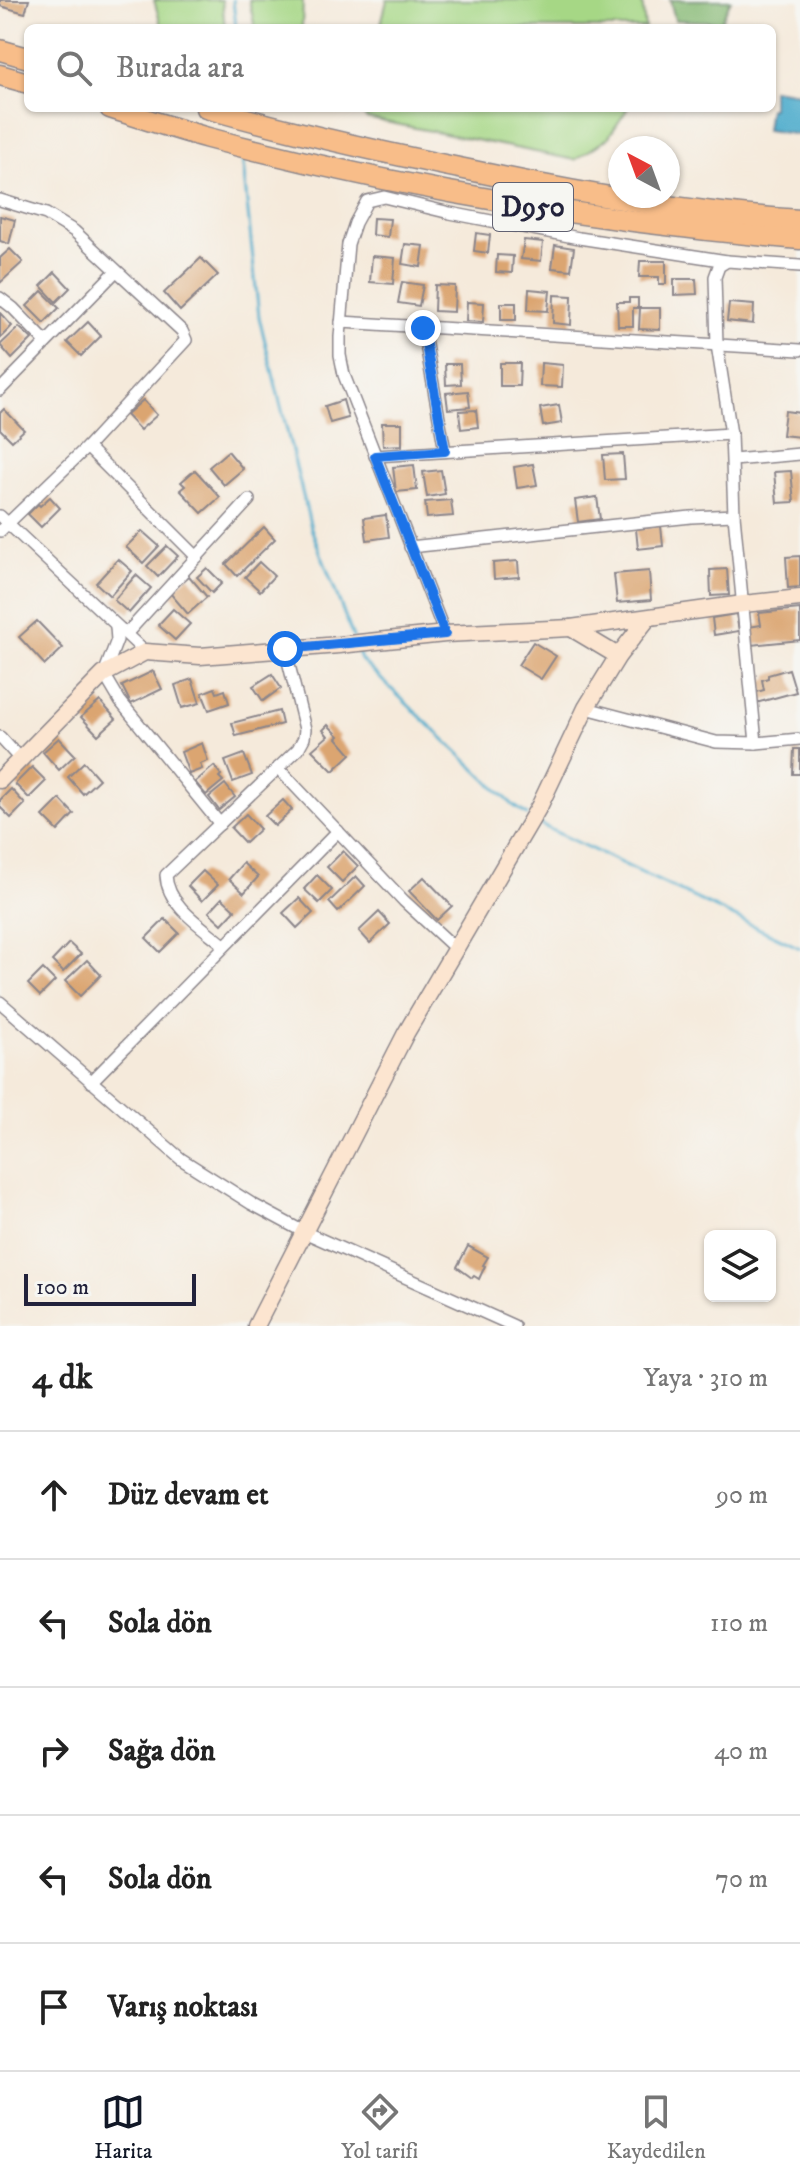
<!DOCTYPE html>
<html lang="tr">
<head>
<meta charset="utf-8">
<style>
  body { margin:0; font-family:"IM FELL DW Pica",serif; background:#f2f2f2; color:#222 }
  .controls { position:absolute; right:24px; bottom:24px; display:grid; overflow:hidden; border-radius:12px; box-shadow:0 2px 6px #0004 }
  .controls button { width:72px; height:72px; display:grid; place-items:center; padding:0; border:0; border-bottom:2px solid #e0e0e0; background:#fff; color:#222; font:40px sans-serif }
  .compass { position:absolute; left:608px; top:136px; width:72px; height:72px; border-radius:50%; background:#fff; box-shadow:0 2px 6px #0004; rotate:319deg }
  .scale { position:absolute; left:24px; bottom:20px; width:172px; box-sizing:border-box; padding-left:8px; border:4px solid #22223b; border-top:0; font-size:22px; line-height:28px; white-space:nowrap; color:#22223b; -webkit-text-stroke:6px #f6f6f2; paint-order:stroke }
  .stop { position:absolute; width:24px; height:24px; margin:-18px; border:6px solid #1a73e8; border-radius:50%; background:#fff }
  .stop.end { background:#1a73e8; border-color:#fff; box-shadow:0 2px 8px #0008 }
  .list { margin:0; padding:0; list-style:none }
  h2 { display:flex; justify-content:space-between; align-items:center; height:104px; margin:0; padding:0 32px; font-size:34px }
  h2 small { font-size:26px; font-weight:400; color:#767676 }
  .list li { display:grid; grid-template-columns:52px 1fr auto; gap:24px; align-items:center; box-sizing:border-box; height:128px; padding:0 32px; border-top:2px solid #e0e0e0 }
  .list b { display:block; font-size:30px; white-space:nowrap }
  .list em { font-size:26px; font-style:normal; color:#767676 }
  .icon { flex:none; width:44px; height:44px; fill:none; stroke:currentColor; stroke-width:2; stroke-linecap:round; stroke-linejoin:round }
  .map { position:relative; flex:none; width:800px; height:1326px; overflow:hidden }
  .search { position:absolute; background:#fff; box-shadow:0 2px 6px #0004; left:24px; right:24px; top:24px; height:88px; display:flex; align-items:center; gap:20px; box-sizing:border-box; padding:0 28px; border-radius:12px; color:#767676; font-size:30px }
  .sheet { height:744px; background:#fff }
  nav { display:flex; justify-content:space-around; align-items:center; box-sizing:border-box; height:112px; border-top:2px solid #e0e0e0; background:#fff; font-size:22px; color:#767676 }
  nav a { display:grid; justify-items:center; gap:4px }
  nav .on { color:#111827 }
  .map>svg:first-child { display:block }
  .green { fill:#a6d785; stroke:#647c60; stroke-width:2 }
  .forest { fill:#84b872; stroke:#536d56; stroke-width:2 }
  .water { fill:#4daccc; stroke:#386784; stroke-width:2 }
  .lines { fill:none; stroke-linecap:round; stroke-linejoin:round }
  .stream { stroke:#4daccc; stroke-width:3 }
  .building { fill:#dba571 }
  .street-casing { stroke:#8c868b; stroke-width:14 }
  .secondary-casing { stroke:#8c868b; stroke-width:19 }
  .highway-casing { stroke:#8c868b; stroke-width:23 }
  .street { stroke:#fff; stroke-width:11 }
  .secondary { stroke:#fce5d0; stroke-width:16 }
  .highway { stroke:#f8bd89; stroke-width:20 }
  .route { stroke:#1a73e8; stroke-width:10 }
  .labels { text-anchor:middle; dominant-baseline:central; stroke-width:6; stroke-linejoin:round; paint-order:stroke }
  .shield { fill:#f6f6f2; stroke:#626272; stroke-width:2 }
  .shield-label { font-size:28px; font-weight:bold; fill:#22223b }
</style>
</head>
<body>
<div class="map">
<svg width="800" height="1326" viewBox="0 0 800 1326">
  <rect width="100%" height="100%" fill="#f6f6f2"/>
  <filter id="ink" filterUnits="userSpaceOnUse"><feTurbulence type="fractalNoise" baseFrequency=".0125" numOctaves="2"/><feDisplacementMap in="SourceGraphic" scale="16" xChannelSelector="R" yChannelSelector="G"/><feConvolveMatrix kernelMatrix="1 2 1 2 8 2 1 2 1" color-interpolation-filters="sRGB"/></filter>
  <filter id="wash" filterUnits="userSpaceOnUse"><feTurbulence type="fractalNoise" baseFrequency=".006" numOctaves="4" result="noise"/><feDisplacementMap in="SourceGraphic" scale="32" xChannelSelector="R" yChannelSelector="G"/><feGaussianBlur stdDeviation="1.8" result="paint"/><feColorMatrix in="noise" values="0 0 0 0 0 0 0 0 0 0 0 0 0 0 0 0 0 1.4 0 .05"/><feComposite in="paint" operator="in"/></filter>
  <g filter="url(#wash)">
    <rect width="100%" height="100%" fill="#f5eadb"/>
    <g class="green">
      <path d="M154 0H222L225 28H162Z"/>
      <path d="M249 0H303L302 28H255Z"/>
      <path d="M387 0H642L645 28H380Z"/>
      <path d="M360 108H628L608 138 575 160 366 118Z"/>
    </g>
    <path class="forest" d="M670 0H731L721 22 675 20Z"/>
    <path class="water" d="M772 89 800 93V135L766 130 769 108H772Z"/>
    <g class="lines">
      <g class="stream">
        <path d="M233 0 236 28"/>
        <path d="M242 155 259 317 311 528 353 637"/>
        <path d="M357 648 361 660 513 805 527 815"/>
        <path d="M537 821 545 827 800 948"/>
      </g>
    </g>
    <g id="blocks">
      <g class="building">
        <path d="M0 0H29L25 13 0 6Z"/>
        <path d="M0 216 15 220 9 244 0 241Z"/>
        <path d="M373 218 390 219 388 237 372 235Z"/>
        <path d="M476 233 490 235 488 253 474 251Z"/>
        <path d="M524 240 543 242 541 261 521 259Z"/>
        <path d="M405 244 424 246 421 267 402 264Z"/>
        <path d="M555 245 574 248 571 270 552 268Z"/>
        <path d="M10 249 23 262 0 283V258Z"/>
        <path d="M497 255 513 256 512 273 496 272Z"/>
        <path d="M372 256 395 258 393 284 370 282Z"/>
        <path d="M201 258 218 275 180 311 164 293Z"/>
        <path d="M640 261H666V284H659V277H639Z"/>
        <path d="M55 272 70 288 56 302 41 286Z"/>
        <path d="M674 279H696L697 294 674 295Z"/>
        <path d="M402 282 423 285 419 306 398 303Z"/>
        <path d="M435 285 455 286 454 312 434 311Z"/>
        <path d="M529 289 550 291 548 311 528 310Z"/>
        <path d="M42 291 59 308 44 323 27 306Z"/>
        <path d="M554 295 572 296 571 325 553 323Z"/>
        <path d="M629 298H638V308H633V326H618L617 302H629Z"/>
        <path d="M467 302 484 303 483 322 466 321Z"/>
        <rect x="501" y="303" width="15" height="17"/>
        <path d="M729 303 754 305 753 324 727 321Z"/>
        <path d="M640 308H660V330L639 329Z"/>
        <path d="M0 313 12 326 0 338Z"/>
        <path d="M88 322 101 336 81 356 67 342Z"/>
        <path d="M19 327 32 339 12 359 0 345Z"/>
        <path d="M500 363H520L519 386H500Z"/>
        <path d="M541 363 563 365 562 387 540 386Z"/>
        <path d="M445 364H460L461 384 446 385Z"/>
        <path d="M468 391 470 407 448 409 446 393Z"/>
        <path d="M143 400 157 415 140 430 126 415Z"/>
        <path d="M343 400 348 418 330 423 325 406Z"/>
        <path d="M559 405 562 423 543 426 540 408Z"/>
        <path d="M4 409 24 430 12 441 0 429V413Z"/>
        <path d="M476 410 478 427 461 429 459 411Z"/>
        <path d="M785 411 800 413V437L782 435Z"/>
        <path d="M382 423H402V445L383 446Z"/>
        <path d="M228 451 243 469 224 485 209 467Z"/>
        <path d="M623 454 625 479 605 480 603 455Z"/>
        <path d="M533 464 537 485 517 488 514 467Z"/>
        <path d="M414 465 417 490 396 492 393 467Z"/>
        <path d="M195 470 220 497 202 513 180 490 185 486 181 482Z"/>
        <path d="M441 470 445 494 427 497 423 472Z"/>
        <path d="M791 471 794 502 777 503 774 472Z"/>
        <path d="M50 497 60 508 41 527 28 514 38 504 40 506Z"/>
        <path d="M597 497 600 519 578 522 575 500Z"/>
        <path d="M451 500 453 516 427 518 425 502Z"/>
        <path d="M386 515 389 537 367 540 364 518Z"/>
        <path d="M661 526 663 546 638 549 636 529Z"/>
        <path d="M264 527 275 539 237 576 226 564Z"/>
        <path d="M142 531 159 546 143 563 126 547Z"/>
        <path d="M167 546 178 556 158 577 147 566Z"/>
        <path d="M800 556V587L788 588 786 557Z"/>
        <path d="M118 559 132 571 110 596 96 583Z"/>
        <path d="M518 561 519 577 494 579 493 563Z"/>
        <path d="M259 562 274 576 260 591 245 577Z"/>
        <path d="M207 568 222 583 212 593 197 577Z"/>
        <path d="M727 569 729 595 711 596 710 570Z"/>
        <path d="M649 571 651 600 617 603 614 574Z"/>
        <path d="M136 575 151 588 129 613 114 600Z"/>
        <path d="M189 576 207 597 188 614 170 593Z"/>
        <path d="M173 609 190 624 175 640 158 625Z"/>
        <path d="M800 609V640L751 645 749 627 761 625 759 613Z"/>
        <path d="M736 614 739 631 714 635 712 618Z"/>
        <path d="M37 621 63 648 45 665 19 637Z"/>
        <path d="M533 642 556 656 541 679 518 665Z"/>
        <path d="M789 669 796 692 756 703 753 693 764 690 762 680 768 678V675Z"/>
        <path d="M153 671 162 689 131 704 122 686Z"/>
        <path d="M272 674 281 688 263 701 253 686Z"/>
        <path d="M192 679 200 703 182 708 175 685Z"/>
        <path d="M215 688 217 693 225 690 229 703 209 710 202 693Z"/>
        <path d="M100 701 116 719 98 735 81 717Z"/>
        <path d="M279 711 282 724 236 736 232 723Z"/>
        <path d="M328 725 339 736 337 738 351 754 333 771 312 750 328 736 323 730Z"/>
        <path d="M59 738 75 755 59 770 43 752Z"/>
        <path d="M202 743 208 761 200 764 202 769 189 774 181 752Z"/>
        <path d="M794 749H800V774H793Z"/>
        <path d="M244 754 252 775 233 782 225 761Z"/>
        <path d="M84 762 99 779 83 794 68 777Z"/>
        <path d="M214 766 221 775 219 777 223 781 206 795 195 782Z"/>
        <path d="M32 767 46 781 29 798 15 784Z"/>
        <path d="M225 784 235 797 219 810 209 797Z"/>
        <path d="M11 789 25 804 11 818 0 807V800Z"/>
        <path d="M60 799 74 814 58 831 43 816Z"/>
        <path d="M283 800 292 810 275 826 265 816Z"/>
        <path d="M246 814 260 829 245 843 231 828Z"/>
        <path d="M343 851 358 866 342 882 327 867Z"/>
        <path d="M243 863 258 877 244 893 229 879Z"/>
        <path d="M203 871 218 885 202 901 188 886Z"/>
        <path d="M317 875 332 890 319 903 304 889Z"/>
        <path d="M356 876 365 886 338 912 329 902Z"/>
        <path d="M424 877 452 906 437 920 409 891Z"/>
        <path d="M222 898 235 910 222 924 209 912Z"/>
        <path d="M299 898 313 913 297 928 283 913Z"/>
        <path d="M379 912 390 924 370 943 359 931Z"/>
        <path d="M165 919 179 933 160 952 146 938Z"/>
        <path d="M69 943 81 954 63 972 52 961Z"/>
        <path d="M87 960 101 975 80 996 65 981Z"/>
        <path d="M43 969 55 981 40 996 28 984Z"/>
        <path d="M468 1246 488 1257 483 1265 485 1266 479 1279 474 1276 472 1278 457 1267Z"/>
      </g>
    </g>
  </g>
  <g filter="url(#ink)">
    <use href="#blocks" fill-opacity="0" stroke="#8c868b" stroke-width="2"/>
    <g class="lines">
      <defs>
        <g id="street">
          <path d="M0 200 46 214 74 231 182 331 186 340 87 447 0 531"/>
          <path d="M0 298 13 308 46 342"/>
          <path d="M341 322 800 350"/>
          <path d="M423 328 445 451"/>
          <path d="M0 390 116 271"/>
          <path d="M87 447 197 557"/>
          <path d="M375 456 731 434"/>
          <path d="M733 460 800 454"/>
          <path d="M0 516 145 652"/>
          <path d="M410 547 691 517 734 515"/>
          <path d="M116 627 117 640 104 674 120 701 220 824"/>
          <path d="M127 633 249 500"/>
          <path d="M445 634 344 375 340 355V337L348 244 355 223 367 201 384 197 450 213 579 238 727 261"/>
          <path d="M586 708 716 742 756 743 800 739"/>
          <path d="M0 737 20 759"/>
          <path d="M756 743 734 515 731 434 717 345 715 277 719 266 727 261 800 266"/>
          <path d="M278 768 404 901 455 948"/>
          <path d="M224 945C203 927 167 906 166 875L298 749 304 738 305 729 285 649"/>
          <path d="M0 1002 181 1159 252 1204 302 1231 514 1326"/>
          <path d="M91 1082 338 831"/>
        </g>
        <g id="secondary">
          <path d="M571 628 618 656"/>
          <path d="M0 780 104 674 145 652 200 656 339 645 445 634 571 628 743 604 800 598"/>
          <path d="M256 1326 406 1033 540 805 586 708 618 656 648 618"/>
        </g>
        <g id="highway">
          <path d="M0 50 28 58"/>
          <path d="M0 75 28 83"/>
          <path d="M110 108C142 118 175 129 208 138 402 189 601 222 800 239"/>
          <path d="M206 108C295 133 384 153 474 171 581 194 690 213 800 220"/>
        </g>
      </defs>
      <use href="#street" class="street-casing"/>
      <use href="#secondary" class="secondary-casing"/>
      <use href="#highway" class="highway-casing"/>
      <use href="#street" class="street"/>
      <use href="#secondary" class="secondary"/>
      <use href="#highway" class="highway"/>
    </g>
  </g>
  <g class="lines" filter="url(#ink)">
    <path class="route" d="M285 649 445 634 375 456 445 451 423 328"/>
  </g>
  <g class="labels">
    <rect class="shield" x="493" y="183" width="80" height="48" rx="6"/>
    <g class="shield-label">
      <text x="533" y="207">D950</text>
    </g>
  </g>
</svg>
<div class="controls">
<button><svg class="icon" aria-label="layers" viewBox="0 0 24 24"><path d="M12 4l9 5-9 5-9-5zM3 14l9 5 9-5"/></svg></button>
</div>
<svg class="compass" viewBox="-18 -18 36 36"><path d="M0-13l5 13h-10z" fill="#e53935"/><path d="M0 13l5-13h-10z" fill="#767676"/></svg>
<div class="scale">100 m</div>
<div class="stop" style="left:285px;top:649px"></div>
<div class="stop end" style="left:423px;top:328px"></div>
<div class="search"><svg class="icon" aria-label="search" viewBox="0 0 24 24"><circle cx="10" cy="10" r="6"/><path d="M15 15l6 6"/></svg>Burada ara</div>
</div>
<section class="sheet">
<h2>4 dk<small>Yaya · 310 m</small></h2>
<ul class="list">
<li><svg class="icon" aria-label="ahead" viewBox="0 0 24 24"><path d="M12 20V5M6 11l6-6 6 6"/></svg><div><b>Düz devam et</b></div><em>90 m</em></li>
<li><svg class="icon" aria-label="left" viewBox="0 0 24 24"><path d="M17 20v-9H6M10 6l-5 5 5 5"/></svg><div><b>Sola dön</b></div><em>110 m</em></li>
<li><svg class="icon" aria-label="right" viewBox="0 0 24 24"><path d="M7 20v-9h11M14 6l5 5-5 5"/></svg><div><b>Sağa dön</b></div><em>40 m</em></li>
<li><svg class="icon" aria-label="left" viewBox="0 0 24 24"><path d="M17 20v-9H6M10 6l-5 5 5 5"/></svg><div><b>Sola dön</b></div><em>70 m</em></li>
<li><svg class="icon" aria-label="arrive" viewBox="0 0 24 24"><path d="M6 21V4h12l-3 4 3 4H6"/></svg><div><b>Varış noktası</b></div></li>
</ul>
</section>
<nav>
<a class="on"><svg class="icon" aria-label="map" viewBox="0 0 24 24"><path d="M3 6l6-2 6 2 6-2v14l-6 2-6-2-6 2zM9 4v14M15 6v14"/></svg>Harita</a>
<a><svg class="icon" aria-label="directions" viewBox="0 0 24 24"><path d="M12 3l9 9-9 9-9-9zM9 14v-3h6M13 9l2 2-2 2"/></svg>Yol tarifi</a>
<a><svg class="icon" aria-label="saved" viewBox="0 0 24 24"><path d="M7 4h10v16l-5-4-5 4z"/></svg>Kaydedilen</a>
</nav>
</body>
</html>
